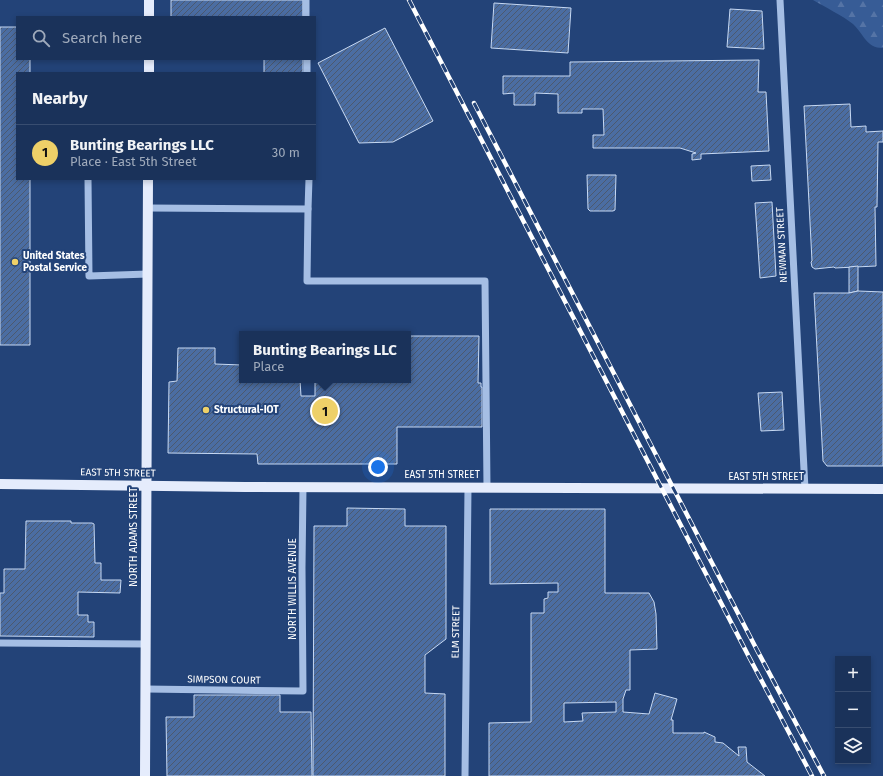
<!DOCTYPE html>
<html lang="en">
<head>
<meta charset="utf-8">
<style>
  body { margin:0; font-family:"Fira Sans",sans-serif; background:#273e63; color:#f1f3f6 }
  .controls { position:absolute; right:12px; bottom:12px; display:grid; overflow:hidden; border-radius:0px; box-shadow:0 2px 6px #0003 }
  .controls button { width:36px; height:36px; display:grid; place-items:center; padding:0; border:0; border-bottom:1px solid #384d70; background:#1a325a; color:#f1f3f6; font:20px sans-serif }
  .you { position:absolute; left:378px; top:467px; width:14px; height:14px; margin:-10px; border:3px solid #fff; border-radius:50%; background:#1a73e8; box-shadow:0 0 0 6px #1a73e833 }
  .badge { display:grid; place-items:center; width:26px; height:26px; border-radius:50%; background:#eed068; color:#111; font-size:13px; font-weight:700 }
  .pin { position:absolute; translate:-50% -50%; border:2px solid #fff; box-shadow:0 1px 4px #0006 }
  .popup { position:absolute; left:239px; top:331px; width:172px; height:52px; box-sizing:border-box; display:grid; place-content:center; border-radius:0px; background:#1a325a; filter:drop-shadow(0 1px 3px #0005); font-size:13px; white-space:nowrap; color:#9faabb }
  .popup b { font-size:15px; color:#f1f3f6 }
  .popup::after { content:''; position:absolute; left:50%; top:100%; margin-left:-8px; border:8px solid transparent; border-top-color:#1a325a }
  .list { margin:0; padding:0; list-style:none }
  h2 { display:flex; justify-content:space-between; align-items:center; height:52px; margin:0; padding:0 16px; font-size:17px }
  h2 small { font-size:13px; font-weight:400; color:#9faabb }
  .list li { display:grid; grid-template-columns:26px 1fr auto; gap:12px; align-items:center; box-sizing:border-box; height:56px; padding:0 16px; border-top:1px solid #384d70 }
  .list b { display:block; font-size:15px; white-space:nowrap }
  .list p { margin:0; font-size:13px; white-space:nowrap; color:#9faabb }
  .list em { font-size:13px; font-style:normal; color:#9faabb }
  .icon { flex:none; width:22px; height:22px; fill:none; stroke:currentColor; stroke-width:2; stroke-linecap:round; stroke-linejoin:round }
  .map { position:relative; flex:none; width:883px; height:776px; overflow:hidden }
  .search { position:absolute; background:#1a325a; box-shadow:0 2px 6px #0003; left:16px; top:16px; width:300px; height:44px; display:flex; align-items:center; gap:10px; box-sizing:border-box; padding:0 14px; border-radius:0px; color:#9faabb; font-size:15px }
  .panel { position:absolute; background:#1a325a; box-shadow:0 2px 6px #0003; left:16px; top:72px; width:300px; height:108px; border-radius:0px }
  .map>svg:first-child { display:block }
  .forest { fill:url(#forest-firs) }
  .building { fill:url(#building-hatch); stroke:#c7d9f3; fill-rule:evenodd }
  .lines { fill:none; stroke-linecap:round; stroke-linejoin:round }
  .minor { stroke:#a5bee4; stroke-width:7 }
  .major { stroke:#e5ecfc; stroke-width:10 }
  .rail-casing { stroke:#fff; stroke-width:4.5 }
  .rail { stroke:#234378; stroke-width:3; stroke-dasharray:9; stroke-linecap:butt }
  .poi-dot { fill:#eed068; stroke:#234378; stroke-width:1.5 }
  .labels { text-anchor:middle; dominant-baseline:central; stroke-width:4; stroke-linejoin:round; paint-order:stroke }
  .street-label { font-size:10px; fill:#fff; stroke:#234378 }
  .poi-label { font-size:10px; font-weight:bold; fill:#fff; stroke:#234378; text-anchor:start }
</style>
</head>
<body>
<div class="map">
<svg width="883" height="776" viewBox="0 0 883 776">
  <defs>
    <pattern id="forest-firs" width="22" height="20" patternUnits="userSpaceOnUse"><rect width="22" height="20" fill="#375c96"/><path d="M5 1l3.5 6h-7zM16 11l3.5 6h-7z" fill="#5574a6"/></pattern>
    <pattern id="building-hatch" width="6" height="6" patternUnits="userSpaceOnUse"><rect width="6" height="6" fill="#4b6da2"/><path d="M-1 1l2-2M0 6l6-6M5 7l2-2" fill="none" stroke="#4c596e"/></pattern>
  </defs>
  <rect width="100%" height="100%" fill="#234378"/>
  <path class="forest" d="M813 0H883V48C866 48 864 34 853 24 843 16 825 7 813 0Z"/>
  <g class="building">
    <rect x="171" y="0" width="132" height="17"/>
    <path d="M494 3 571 8 568 53 491 48Z"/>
    <path d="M730 9 762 11 764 49 727 47Z"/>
    <path d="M0 27H17V59H30V73H17V179H30V345H0Z"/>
    <path d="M385 28 433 121 393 142 359 143 318 63Z"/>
    <rect x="264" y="59" width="39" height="14"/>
    <path d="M759 60 758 92H766L769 151 701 154V159L692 160V154L696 153 680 148H593V135H604L603 109H582V113H558V94L535 93V105H514V93L503 94V76H570V62Z"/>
    <path d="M850 104 851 127 866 126V132L883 131V142H878L877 207H875L876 266 835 268 834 267 815 269 812 267 811 262 812 261 804 106Z"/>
    <path d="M770 165 771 180 752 181 751 166Z"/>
    <path d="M587 175H616L615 210 613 211H590L588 209Z"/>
    <path d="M772 202 776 276 760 278 755 203Z"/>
    <path d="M858 266V291L849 293V267Z"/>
    <path d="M858 291 883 292V466H827L823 461 814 293H849Z"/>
    <path d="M408 336H479L478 383H481V387H482V427H397V464H258L257 454 168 453 169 382 177 381 178 348H215V364L242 365V380H300L301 396H315V382H329V380H408Z"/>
    <path d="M782 392 784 430 761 431 758 393Z"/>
    <path d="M347 508 405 509V526H446V639L425 655V693L445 694V776H313L314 526H347Z"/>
    <path d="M490 509H605V593H649L654 602 656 614 657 649 630 650V690H626L623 699V712L649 714 655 693 677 699 671 720H673V733H704V732L715 737V742L723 743 739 756 738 747H746L747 762 765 776H489V723L531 722V613H544V599L548 598V592H558V583L490 584ZM616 702V712L582 713 583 721 564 722V703Z"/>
    <path d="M26 521H71V523H92L94 524 95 563H101V580H121L120 593 78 592V615H88V622H94V637L0 636V593H4V569H25Z"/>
    <path d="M194 695H280V712H311L312 776H167L166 717H194Z"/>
  </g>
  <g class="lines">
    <g class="minor">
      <path d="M306 0V17"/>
      <path d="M780 0 805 489"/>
      <path d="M307 59V73"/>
      <path d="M88 179 89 276 148 274"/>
      <path d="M148 208 308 209 309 179"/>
      <path d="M308 209 307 281H485L487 488"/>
      <path d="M0 643 146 644"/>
      <path d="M146 689 303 691 302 568 303 487"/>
      <path d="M465 776 468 488"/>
    </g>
    <g class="major">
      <path d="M149 17V0"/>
      <path d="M149 73V59"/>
      <path d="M0 484 245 487 883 489"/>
      <path d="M145 776 148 179"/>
    </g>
    <defs>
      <g id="rail">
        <path d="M409 0 748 655 812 776"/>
        <path d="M474 103 757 650 824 776"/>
      </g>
    </defs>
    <use href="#rail" class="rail-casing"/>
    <use href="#rail" class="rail"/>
  </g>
  <g class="poi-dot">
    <circle cx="15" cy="262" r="4"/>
    <circle cx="206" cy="410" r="4"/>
  </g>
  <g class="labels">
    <g class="street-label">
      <text transform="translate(782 245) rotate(-93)">NEWMAN STREET</text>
      <text transform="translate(118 473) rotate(1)">EAST 5TH STREET</text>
      <text x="442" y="475">EAST 5TH STREET</text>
      <text x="766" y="477">EAST 5TH STREET</text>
      <text transform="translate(134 537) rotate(-90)">NORTH ADAMS STREET</text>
      <text transform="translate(293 589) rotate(-90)">NORTH WILLIS AVENUE</text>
      <text transform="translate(456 632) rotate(-89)">ELM STREET</text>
      <text transform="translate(224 680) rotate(1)">SIMPSON COURT</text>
    </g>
    <g class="poi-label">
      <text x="23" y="256">United States<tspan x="23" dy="12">Postal Service</tspan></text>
      <text x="214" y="410">Structural-IOT</text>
    </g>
  </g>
</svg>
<div class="controls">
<button>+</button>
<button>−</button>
<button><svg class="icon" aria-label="layers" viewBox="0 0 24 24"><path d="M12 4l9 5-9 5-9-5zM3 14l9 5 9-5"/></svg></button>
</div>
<div class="you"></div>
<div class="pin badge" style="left:325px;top:411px">1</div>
<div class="popup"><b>Bunting Bearings LLC</b>Place</div>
<div class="search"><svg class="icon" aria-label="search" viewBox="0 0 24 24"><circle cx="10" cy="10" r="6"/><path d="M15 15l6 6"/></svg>Search here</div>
<section class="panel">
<h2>Nearby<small></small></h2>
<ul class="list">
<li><span class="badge">1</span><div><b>Bunting Bearings LLC</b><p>Place · East 5th Street</p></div><em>30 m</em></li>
</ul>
</section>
</div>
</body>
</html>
